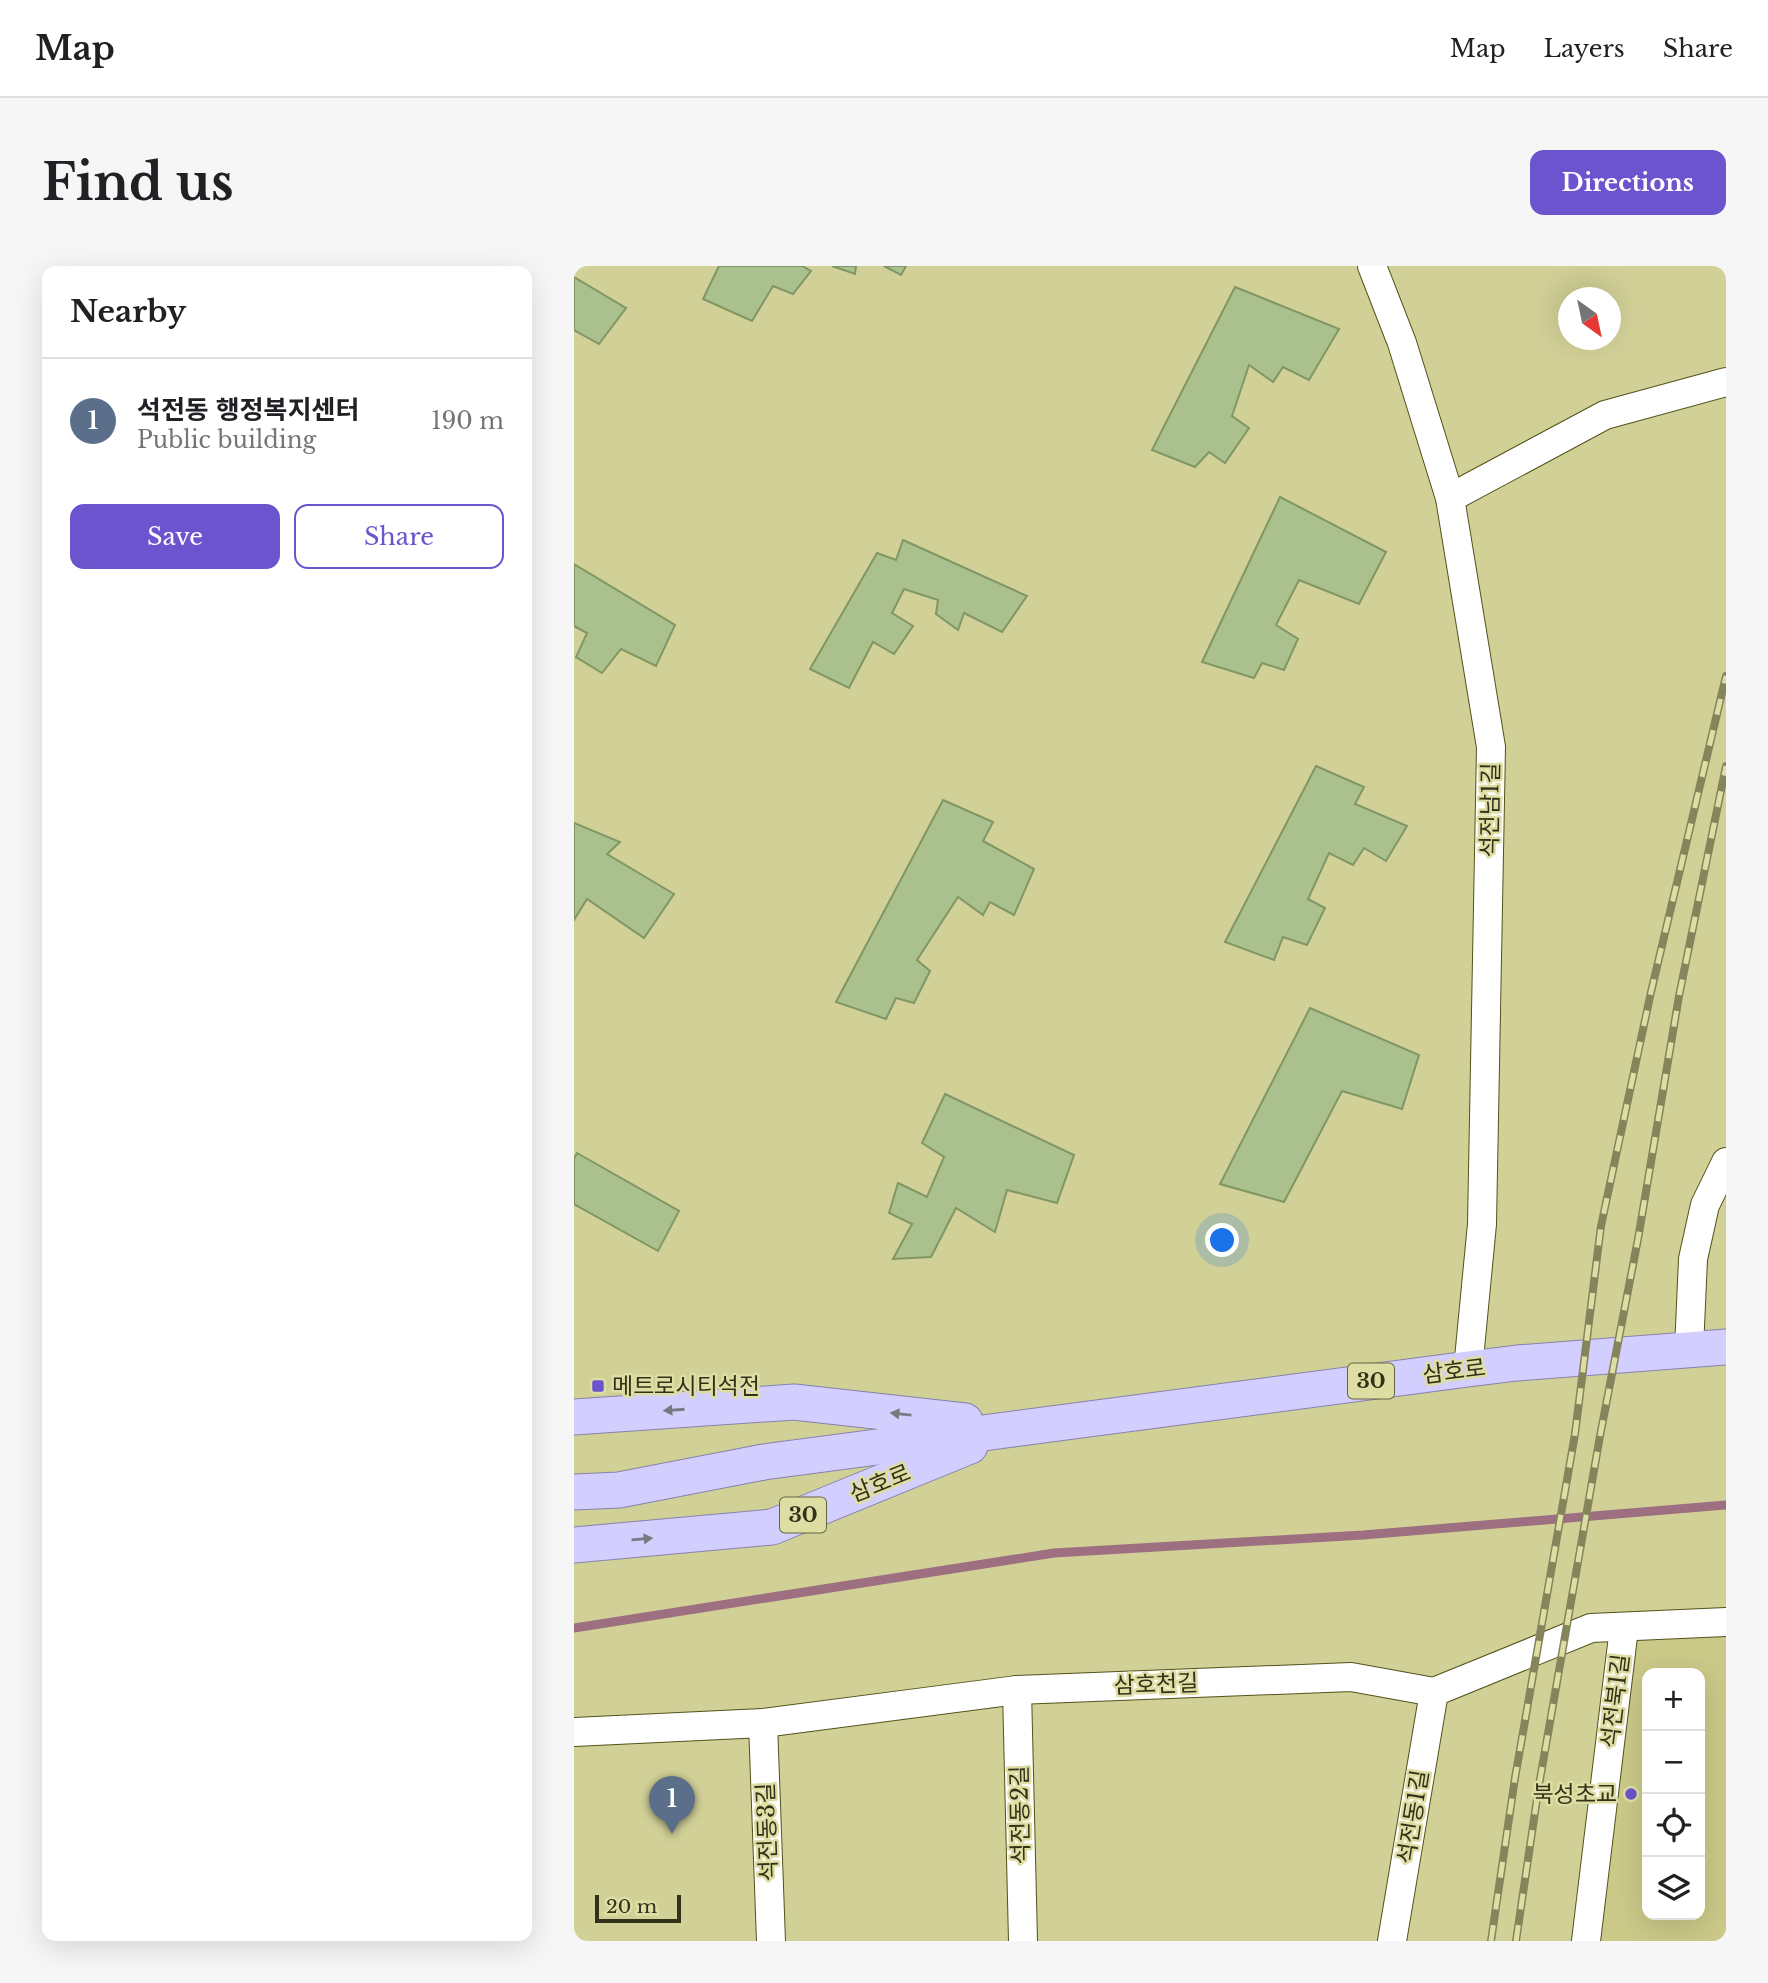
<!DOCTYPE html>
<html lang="en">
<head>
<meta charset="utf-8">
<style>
  body { margin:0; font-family:"Libre Baskerville","Noto Sans KR",serif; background:#f6f6f6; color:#202124 }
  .controls { position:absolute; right:21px; bottom:21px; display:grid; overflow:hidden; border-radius:14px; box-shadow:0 7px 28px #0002 }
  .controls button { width:63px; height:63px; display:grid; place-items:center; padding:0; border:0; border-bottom:2px solid #e0e0e0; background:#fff; color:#202124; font:35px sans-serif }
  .compass { position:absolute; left:984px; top:21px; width:63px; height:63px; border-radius:50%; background:#fff; box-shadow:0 7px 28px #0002; rotate:147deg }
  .scale { position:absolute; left:21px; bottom:18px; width:86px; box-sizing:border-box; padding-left:7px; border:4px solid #32311a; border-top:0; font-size:19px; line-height:24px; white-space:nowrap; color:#32311a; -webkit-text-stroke:5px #dedea4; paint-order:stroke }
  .you { position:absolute; left:649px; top:975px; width:24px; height:24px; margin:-18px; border:5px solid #fff; border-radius:50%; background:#1a73e8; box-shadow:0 0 0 10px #1a73e833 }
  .badge { display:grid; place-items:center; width:46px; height:46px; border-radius:50%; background:#6b54cd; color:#fff; font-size:23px; font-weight:700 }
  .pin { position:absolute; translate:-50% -58px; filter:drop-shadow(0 2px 4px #0008) }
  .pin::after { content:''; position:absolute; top:37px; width:24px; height:21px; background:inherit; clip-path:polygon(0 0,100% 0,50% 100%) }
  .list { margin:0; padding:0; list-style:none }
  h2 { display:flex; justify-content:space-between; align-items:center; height:91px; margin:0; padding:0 28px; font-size:30px }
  h2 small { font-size:23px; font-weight:400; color:#757577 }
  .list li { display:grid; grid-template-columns:46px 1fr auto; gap:21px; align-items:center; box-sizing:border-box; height:126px; padding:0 28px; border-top:2px solid #e0e0e0 }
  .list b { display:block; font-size:26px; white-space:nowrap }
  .list p { margin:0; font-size:23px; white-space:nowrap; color:#757577 }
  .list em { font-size:23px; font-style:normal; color:#757577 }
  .actions { display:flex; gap:14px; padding:21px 28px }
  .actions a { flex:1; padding:16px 0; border:2px solid #6b54cd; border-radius:14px; text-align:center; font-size:24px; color:#6b54cd }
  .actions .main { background:#6b54cd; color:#fff }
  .icon { flex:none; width:38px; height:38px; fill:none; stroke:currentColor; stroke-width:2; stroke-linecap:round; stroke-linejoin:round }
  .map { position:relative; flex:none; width:1152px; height:1675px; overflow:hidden; border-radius:14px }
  header { display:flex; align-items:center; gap:42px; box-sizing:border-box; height:98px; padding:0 35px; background:#fff; border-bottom:2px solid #e0e0e0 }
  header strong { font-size:33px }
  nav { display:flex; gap:38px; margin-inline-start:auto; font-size:24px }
  .intro { display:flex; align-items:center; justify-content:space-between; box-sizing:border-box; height:168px; padding:0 42px }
  h1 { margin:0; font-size:49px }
  .button { padding:18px 32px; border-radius:14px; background:#6b54cd; color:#fff; font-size:24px; font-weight:700 }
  main { display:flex; gap:42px; padding:0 42px }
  aside { flex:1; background:#fff; border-radius:14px; box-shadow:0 7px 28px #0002 }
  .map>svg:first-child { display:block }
  .built { fill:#cac988; fill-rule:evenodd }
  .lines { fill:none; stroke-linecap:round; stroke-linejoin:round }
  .stream { stroke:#9d6f80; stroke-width:9 }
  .building { fill:#aac18d; stroke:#809664; stroke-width:2 }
  .minor-casing { stroke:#53521b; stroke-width:30 }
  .major-casing { stroke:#8682ae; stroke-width:37 }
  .minor { stroke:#fff; stroke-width:28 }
  .major { stroke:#d2cefe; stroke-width:35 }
  .rail-casing { stroke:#85845b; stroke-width:8 }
  .rail { stroke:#dedea4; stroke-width:5; stroke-dasharray:16; stroke-linecap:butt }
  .oneway { fill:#7a7881 }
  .poi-dot { fill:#6b54cd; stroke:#dedea4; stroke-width:2.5 }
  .labels { text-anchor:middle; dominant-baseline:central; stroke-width:5; stroke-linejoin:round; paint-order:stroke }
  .shield { fill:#dedea4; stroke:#666543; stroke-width:2 }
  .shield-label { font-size:21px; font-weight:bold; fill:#32311a }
  .street-label { font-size:23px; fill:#32311a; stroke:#dedea4 }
  .poi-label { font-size:23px; fill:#32311a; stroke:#dedea4; text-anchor:start }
</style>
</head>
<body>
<header>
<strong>Map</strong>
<nav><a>Map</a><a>Layers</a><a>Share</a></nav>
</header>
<div class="intro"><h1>Find us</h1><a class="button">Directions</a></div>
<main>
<aside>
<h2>Nearby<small></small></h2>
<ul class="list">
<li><span class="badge" style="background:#5c6f8a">1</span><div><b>석전동 행정복지센터</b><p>Public building</p></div><em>190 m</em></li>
</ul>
<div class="actions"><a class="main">Save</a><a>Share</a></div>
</aside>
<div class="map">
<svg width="1152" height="1675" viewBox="0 0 1152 1675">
  <rect width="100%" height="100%" fill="#d1d097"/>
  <path class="built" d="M1152 1356V1675H1022L1061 1366ZM1073 1407H1126V1649H1073Z"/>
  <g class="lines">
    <path class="stream" d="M0 1362 480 1287 789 1269 1152 1239"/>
  </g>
  <g class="building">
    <path d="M145 0H228L237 5 219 28 199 20 178 55 129 33Z"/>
    <path d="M258 0H282L281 8Z"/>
    <path d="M310 0H332L327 9Z"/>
    <path d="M0 11 52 42 25 78 0 64Z"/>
    <path d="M661 21 765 63 735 114 709 101 699 116 675 99 658 150 675 162 651 197 635 186 621 201 578 184Z"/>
    <path d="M706 231 812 286 785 338 725 314 702 359 724 373 710 404 688 397 680 412 628 396Z"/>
    <path d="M329 274 453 330 428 366 390 347 384 364 362 348 364 334 330 323 318 347 339 360 320 388 299 376 275 422 236 403 303 287 322 294Z"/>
    <path d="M0 298 101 359 82 400 47 383 28 407 2 391 13 367 0 360Z"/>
    <path d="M742 500 790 521 781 538 833 560 812 595 790 582 779 599 755 587 734 633 751 642 733 679 709 671 700 694 651 676Z"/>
    <path d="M369 534 419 556 409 575 460 603 440 649 416 636 409 649 384 631 343 694 356 705 340 737 322 732 312 753 262 736Z"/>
    <path d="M0 557 46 576 33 588 100 628 70 672 13 633 0 654Z"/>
    <path d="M736 742 845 789 828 843 768 825 710 936 646 918Z"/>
    <path d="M371 828 500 889 483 937 433 924 421 966 382 942 357 991 319 993 338 958 315 947 324 917 353 931 370 891 348 877Z"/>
    <path d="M3 887 105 945 84 985 0 938V893Z"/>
  </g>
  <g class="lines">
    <defs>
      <g id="minor">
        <path d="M798 0 828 77 876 232 917 481 908 958 894 1103"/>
        <path d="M876 232 1031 149 1152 116"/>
        <path d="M1115 1083 1119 993 1131 939 1152 896"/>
        <path d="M443 1424 449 1675"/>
        <path d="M189 1457 197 1675"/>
        <path d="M0 1466 189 1457 443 1424 777 1411 860 1426 1017 1362 1152 1356"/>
        <path d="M818 1675 860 1426"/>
        <path d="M1012 1675 1050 1362"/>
      </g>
      <g id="major">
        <path d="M0 1151 220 1136 391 1155"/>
        <path d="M0 1226 45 1224 190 1196 894 1103 943 1097 1152 1081"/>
        <path d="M0 1279 198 1261 396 1180"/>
      </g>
    </defs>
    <use href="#minor" class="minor-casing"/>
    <use href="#major" class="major-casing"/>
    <use href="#minor" class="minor"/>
    <use href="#major" class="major"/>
    <defs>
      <g id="rail">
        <path d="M917 1675 941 1512 1001 1168 1027 960 1077 726 1152 410"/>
        <path d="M942 1675 965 1519 1026 1170 1064 973 1105 730 1152 500"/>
      </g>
    </defs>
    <use href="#rail" class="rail-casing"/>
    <use href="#rail" class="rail"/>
  </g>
  <defs><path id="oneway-solid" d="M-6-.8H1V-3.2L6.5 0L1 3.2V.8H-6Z" transform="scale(1.75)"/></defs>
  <g class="oneway">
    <use href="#oneway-solid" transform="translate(100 1144) rotate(176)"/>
    <use href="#oneway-solid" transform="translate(327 1148) rotate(-174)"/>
    <use href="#oneway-solid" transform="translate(68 1273) rotate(-5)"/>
  </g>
  <g class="poi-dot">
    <rect x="17" y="1113" width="14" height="14" rx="3.5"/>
    <circle cx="1057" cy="1528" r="7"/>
  </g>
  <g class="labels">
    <g class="shield">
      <rect x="774" y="1097.5" width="46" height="35" rx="5"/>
      <rect x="206" y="1231.5" width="46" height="35" rx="5"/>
    </g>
    <g class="shield-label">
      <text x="797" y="1115">30</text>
      <text x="229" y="1249">30</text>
    </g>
    <g class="street-label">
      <text transform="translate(916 544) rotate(-89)">석전남1길</text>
      <text transform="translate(880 1105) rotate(-7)">삼호로</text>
      <text transform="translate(306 1217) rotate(-22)">삼호로</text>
      <text transform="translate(582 1418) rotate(-2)">삼호천길</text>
      <text transform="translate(1041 1435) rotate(-83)">석전북1길</text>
      <text transform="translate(446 1549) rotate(-91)">석전동2길</text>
      <text transform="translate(839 1551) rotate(-81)">석전동1길</text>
      <text transform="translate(193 1566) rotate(-92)">석전동3길</text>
    </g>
    <g class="poi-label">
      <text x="38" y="1120">메트로시티석전</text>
      <text x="1043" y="1528" text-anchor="end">북성초교</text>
    </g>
  </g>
</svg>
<div class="controls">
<button>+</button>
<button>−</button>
<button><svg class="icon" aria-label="locate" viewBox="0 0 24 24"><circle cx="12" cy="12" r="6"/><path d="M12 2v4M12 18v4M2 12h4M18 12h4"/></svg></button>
<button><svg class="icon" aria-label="layers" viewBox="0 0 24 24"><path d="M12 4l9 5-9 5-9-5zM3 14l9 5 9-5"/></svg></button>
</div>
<svg class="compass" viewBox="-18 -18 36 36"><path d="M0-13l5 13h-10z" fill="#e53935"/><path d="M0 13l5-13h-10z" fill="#757577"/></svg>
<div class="scale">20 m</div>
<div class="you"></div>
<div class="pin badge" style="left:98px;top:1568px;background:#5c6f8a">1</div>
</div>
</main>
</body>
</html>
